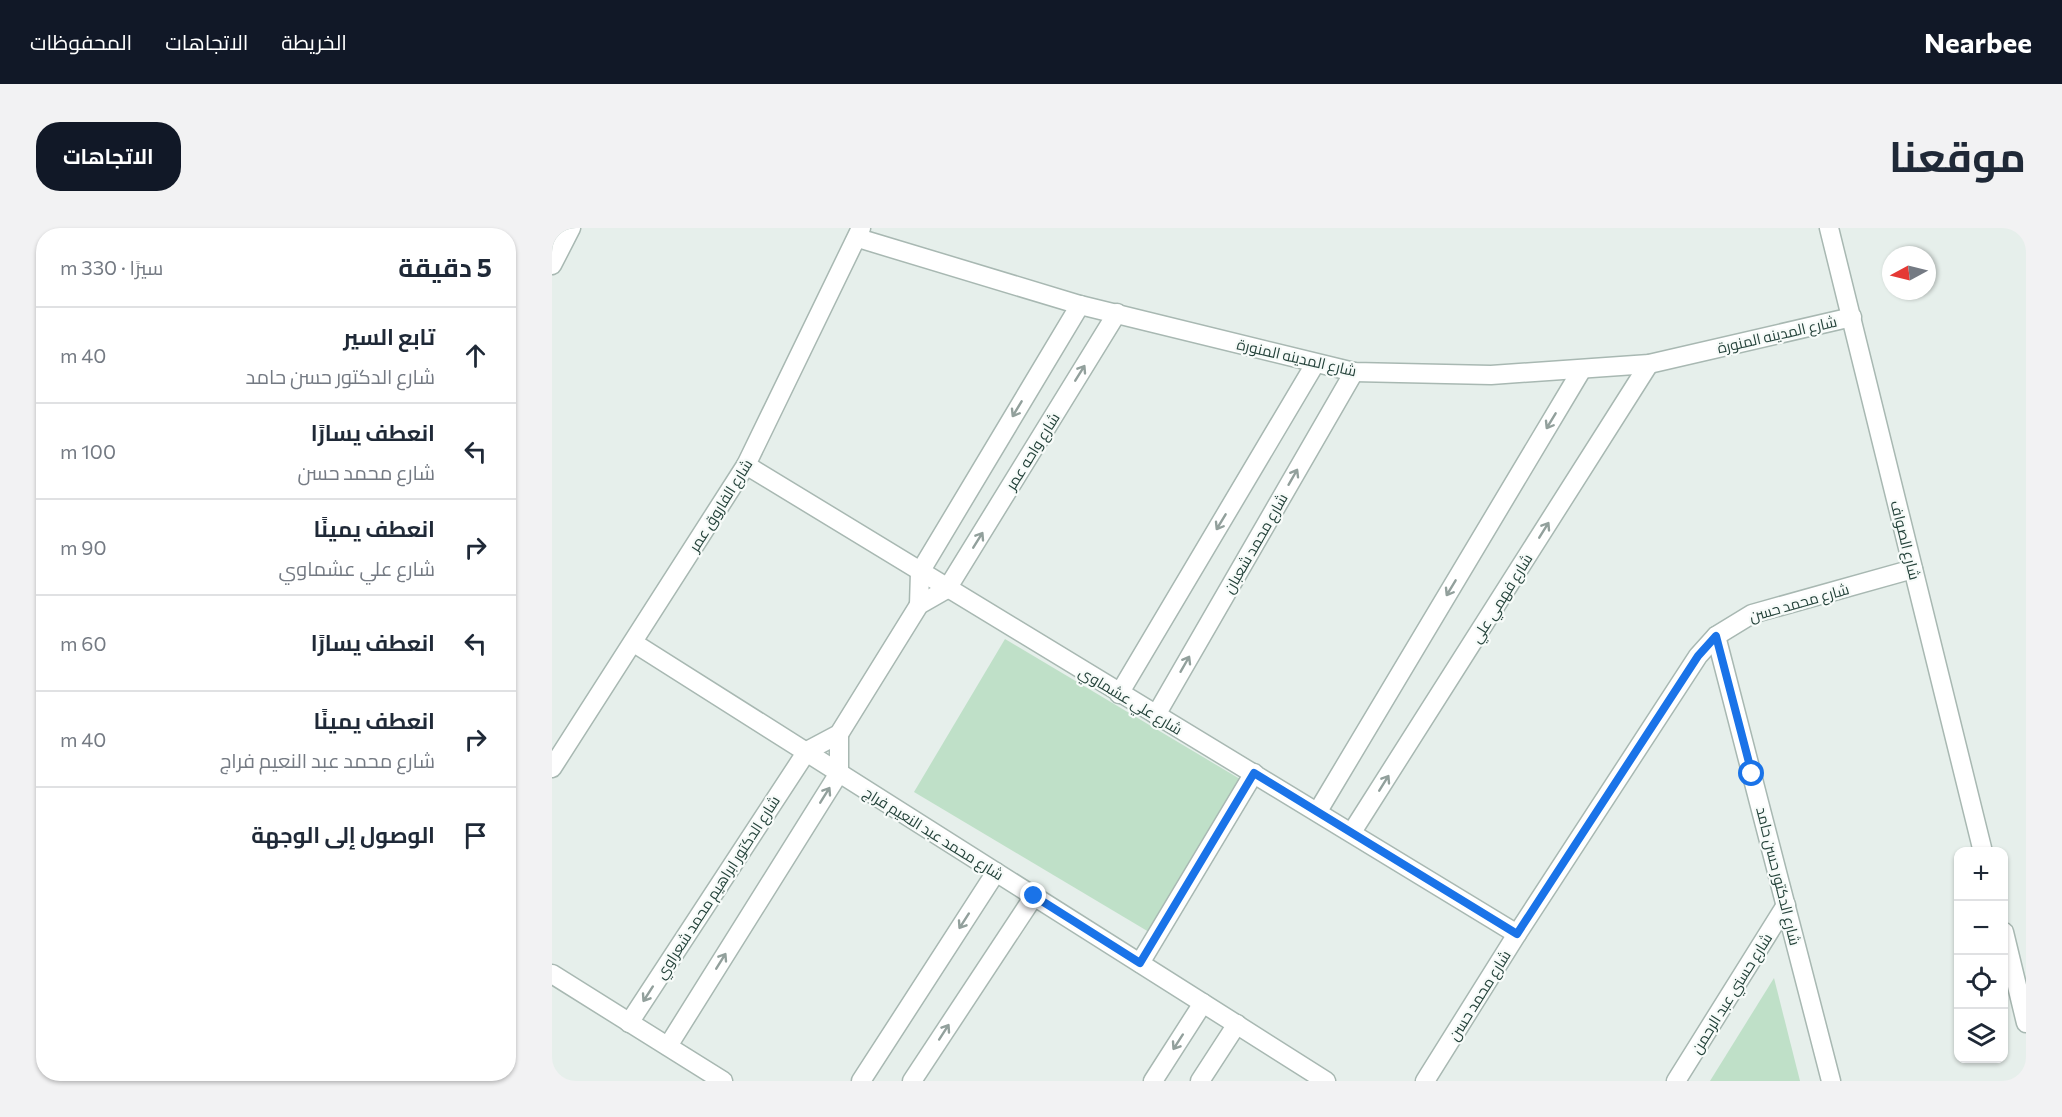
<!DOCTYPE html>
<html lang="ar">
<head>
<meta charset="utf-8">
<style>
  body { margin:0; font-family:Commissioner,Cairo,sans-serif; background:#f2f2f3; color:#1f2937; direction:rtl }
  .controls { position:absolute; right:18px; bottom:18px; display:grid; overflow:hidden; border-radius:12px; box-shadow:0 2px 4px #0004 }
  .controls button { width:54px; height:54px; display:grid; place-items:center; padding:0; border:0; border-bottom:2px solid #e0e1e3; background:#fff; color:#1f2937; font:30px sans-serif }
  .compass { position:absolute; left:1330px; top:18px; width:54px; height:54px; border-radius:50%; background:#fff; box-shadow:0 2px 4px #0004; rotate:263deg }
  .stop { position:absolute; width:18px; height:18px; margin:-14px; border:4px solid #1a73e8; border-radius:50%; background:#fff }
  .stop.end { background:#1a73e8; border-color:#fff; box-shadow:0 2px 6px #0008 }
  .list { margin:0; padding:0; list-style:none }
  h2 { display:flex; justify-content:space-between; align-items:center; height:78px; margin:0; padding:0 24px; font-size:26px }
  h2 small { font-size:20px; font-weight:400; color:#747a83 }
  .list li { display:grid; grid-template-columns:39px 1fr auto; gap:18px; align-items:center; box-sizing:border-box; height:96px; padding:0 24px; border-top:2px solid #e0e1e3 }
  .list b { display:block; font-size:22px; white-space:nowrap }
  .list p { margin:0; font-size:20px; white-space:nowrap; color:#747a83 }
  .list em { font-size:20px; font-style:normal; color:#747a83 }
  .icon { flex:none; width:33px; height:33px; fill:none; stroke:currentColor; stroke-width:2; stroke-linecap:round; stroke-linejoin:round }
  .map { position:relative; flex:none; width:1474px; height:853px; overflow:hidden; direction:ltr; border-radius:24px }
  header { display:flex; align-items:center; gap:36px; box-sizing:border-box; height:84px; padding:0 30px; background:#111827; color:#fff }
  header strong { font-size:28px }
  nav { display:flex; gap:33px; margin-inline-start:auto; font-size:21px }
  .intro { display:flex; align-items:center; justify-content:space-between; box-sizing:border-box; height:144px; padding:0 36px }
  h1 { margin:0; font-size:42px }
  .button { padding:15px 27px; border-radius:24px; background:#111827; color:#fff; font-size:21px; font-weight:700 }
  main { display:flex; gap:36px; padding:0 36px }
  aside { flex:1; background:#fff; border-radius:24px; box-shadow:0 2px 4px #0004 }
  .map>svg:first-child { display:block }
  .green { fill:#bfe0c8 }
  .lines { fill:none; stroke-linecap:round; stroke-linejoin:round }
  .street-casing { stroke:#a8b8b2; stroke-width:21 }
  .street { stroke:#fff; stroke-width:18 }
  .oneway { stroke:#92a09c }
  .route { stroke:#1a73e8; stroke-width:8 }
  .labels { text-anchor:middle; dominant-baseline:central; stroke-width:4.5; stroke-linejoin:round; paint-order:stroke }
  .street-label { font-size:15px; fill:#24423a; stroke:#f7fbf9 }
</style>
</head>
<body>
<header>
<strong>Nearbee</strong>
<nav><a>الخريطة</a><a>الاتجاهات</a><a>المحفوظات</a></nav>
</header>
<div class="intro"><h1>موقعنا</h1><a class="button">الاتجاهات</a></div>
<main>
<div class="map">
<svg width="1474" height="853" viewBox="0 0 1474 853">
  <rect width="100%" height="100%" fill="#e6efeb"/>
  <g class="green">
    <path d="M453 411 688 551 597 704 362 564Z"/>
    <path d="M1222 750 1248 853H1158Z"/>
  </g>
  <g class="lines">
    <defs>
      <g id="street">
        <path d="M1277 0 1431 624"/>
        <path d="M306 10 528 77 802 144 939 147 1097 136 1300 89"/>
        <path d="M0 37 19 0"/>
        <path d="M194 237 965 706"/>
        <path d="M367 377 368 344 528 77"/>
        <path d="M1164 408 1279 853"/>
        <path d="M82 415 774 853"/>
        <path d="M567 466 763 136"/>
        <path d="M604 487 802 144"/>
        <path d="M0 540 194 237 309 0"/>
        <path d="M766 583 1029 143"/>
        <path d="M800 604 1097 136"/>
        <path d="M1452 704 1474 795"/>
        <path d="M588 735 702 545"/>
        <path d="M0 746 171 853"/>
        <path d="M77 795 255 523 287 506 367 377 395 361 565 85"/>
        <path d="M116 818 287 545V506"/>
        <path d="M309 853 444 644"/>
        <path d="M360 853 482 668"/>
        <path d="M601 853 651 775"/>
        <path d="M648 853 685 796"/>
        <path d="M873 853 965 706 1146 428 1164 408 1200 386 1361 341"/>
        <path d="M1124 853 1234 677"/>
      </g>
    </defs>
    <use href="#street" class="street-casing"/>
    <use href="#street" class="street"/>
  </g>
  <defs><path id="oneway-shaft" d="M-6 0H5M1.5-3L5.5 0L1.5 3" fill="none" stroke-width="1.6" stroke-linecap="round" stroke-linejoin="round" transform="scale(1.5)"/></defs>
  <g class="oneway">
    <use href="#oneway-shaft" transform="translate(528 145) rotate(-58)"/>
    <use href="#oneway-shaft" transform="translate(465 181) rotate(121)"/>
    <use href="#oneway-shaft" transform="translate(999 193) rotate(121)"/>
    <use href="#oneway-shaft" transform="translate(741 249) rotate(-60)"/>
    <use href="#oneway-shaft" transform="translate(669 294) rotate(121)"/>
    <use href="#oneway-shaft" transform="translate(992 302) rotate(-58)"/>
    <use href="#oneway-shaft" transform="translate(426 312) rotate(-58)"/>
    <use href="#oneway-shaft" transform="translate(899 360) rotate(121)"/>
    <use href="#oneway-shaft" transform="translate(633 436) rotate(-60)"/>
    <use href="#oneway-shaft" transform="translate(832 555) rotate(-58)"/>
    <use href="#oneway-shaft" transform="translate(273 567) rotate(-58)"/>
    <use href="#oneway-shaft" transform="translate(412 693) rotate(123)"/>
    <use href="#oneway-shaft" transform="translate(169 733) rotate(-58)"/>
    <use href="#oneway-shaft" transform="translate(96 766) rotate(123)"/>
    <use href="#oneway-shaft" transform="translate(392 804) rotate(-57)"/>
    <use href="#oneway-shaft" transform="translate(626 814) rotate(123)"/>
  </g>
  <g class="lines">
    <path class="route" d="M482 668 588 735 702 545 965 706 1146 428 1164 408 1200 546"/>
  </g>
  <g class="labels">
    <g class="street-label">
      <text transform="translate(1225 106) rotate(-13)">شارع المدينه المنورة</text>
      <text transform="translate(745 129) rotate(13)">شارع المدينه المنورة</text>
      <text transform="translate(480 223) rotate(-58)">شارع واحه عمر</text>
      <text transform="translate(168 277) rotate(-58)">شارع الفاروق عمر</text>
      <text transform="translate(1354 312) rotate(76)">شارع الصواف</text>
      <text transform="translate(703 315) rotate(-60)">شارع محمد شعبان</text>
      <text transform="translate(949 370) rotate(-58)">شارع فهمي علي</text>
      <text transform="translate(1247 374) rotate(-16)">شارع محمد حسن</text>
      <text transform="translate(579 472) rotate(31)">شارع علي عشماوي</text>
      <text transform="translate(382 605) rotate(32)">شارع محمد عبد النعيم فراج</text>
      <text transform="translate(1227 648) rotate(76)">شارع الدكتور حسن حامد</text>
      <text transform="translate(165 659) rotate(-57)">شارع الدكتور ابراهيم محمد شعراوي</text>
      <text transform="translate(1179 765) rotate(-58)">شارع حسني عبد الرحمن</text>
      <text transform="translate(927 767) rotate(-58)">شارع محمد حسن</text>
    </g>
  </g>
</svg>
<div class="controls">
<button>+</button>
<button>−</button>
<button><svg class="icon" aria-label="locate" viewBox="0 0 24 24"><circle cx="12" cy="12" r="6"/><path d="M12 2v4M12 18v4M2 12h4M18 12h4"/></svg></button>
<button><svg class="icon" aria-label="layers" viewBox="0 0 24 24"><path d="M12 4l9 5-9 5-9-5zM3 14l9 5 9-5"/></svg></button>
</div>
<svg class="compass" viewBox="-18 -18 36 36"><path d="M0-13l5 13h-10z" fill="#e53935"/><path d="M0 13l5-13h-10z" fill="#747a83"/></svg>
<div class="stop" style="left:1200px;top:546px"></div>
<div class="stop end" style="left:482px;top:668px"></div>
</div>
<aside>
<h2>5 دقيقة<small>سيرًا · 330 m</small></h2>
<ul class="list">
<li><svg class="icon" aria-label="ahead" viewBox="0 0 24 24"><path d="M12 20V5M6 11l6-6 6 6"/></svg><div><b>تابع السير</b><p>شارع الدكتور حسن حامد</p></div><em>40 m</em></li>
<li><svg class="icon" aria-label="left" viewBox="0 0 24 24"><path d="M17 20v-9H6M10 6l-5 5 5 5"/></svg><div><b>انعطف يسارًا</b><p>شارع محمد حسن</p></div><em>100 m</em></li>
<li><svg class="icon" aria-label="right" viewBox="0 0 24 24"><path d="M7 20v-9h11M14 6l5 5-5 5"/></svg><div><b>انعطف يمينًا</b><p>شارع علي عشماوي</p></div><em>90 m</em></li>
<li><svg class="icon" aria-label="left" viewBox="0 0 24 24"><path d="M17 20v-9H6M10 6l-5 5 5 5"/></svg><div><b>انعطف يسارًا</b></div><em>60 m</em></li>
<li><svg class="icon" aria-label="right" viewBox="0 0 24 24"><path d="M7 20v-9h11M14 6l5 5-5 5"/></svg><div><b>انعطف يمينًا</b><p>شارع محمد عبد النعيم فراج</p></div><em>40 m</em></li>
<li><svg class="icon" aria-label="arrive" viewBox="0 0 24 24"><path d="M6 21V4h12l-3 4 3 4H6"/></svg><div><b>الوصول إلى الوجهة</b></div></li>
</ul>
</aside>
</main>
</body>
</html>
